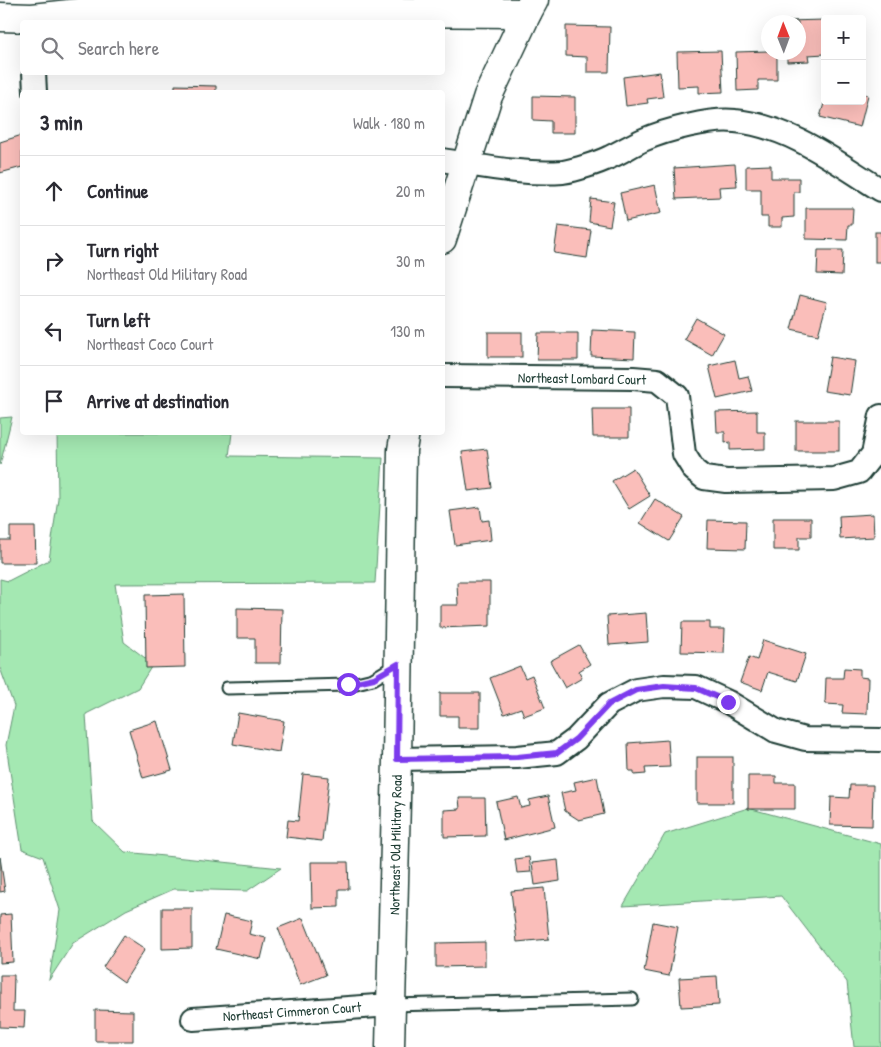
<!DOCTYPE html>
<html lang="en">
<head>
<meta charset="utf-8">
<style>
  body { margin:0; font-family:"Patrick Hand",sans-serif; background:#f2f2f3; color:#2b2b33 }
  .controls { position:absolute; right:15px; top:15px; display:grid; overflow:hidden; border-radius:5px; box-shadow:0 5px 20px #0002 }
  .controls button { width:45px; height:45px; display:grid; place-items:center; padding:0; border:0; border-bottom:1px solid #e1e1e2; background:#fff; color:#2b2b33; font:25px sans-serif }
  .compass { position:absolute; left:761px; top:15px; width:45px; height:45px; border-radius:50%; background:#fff; box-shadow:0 5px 20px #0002; rotate:359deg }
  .stop { position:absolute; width:15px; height:15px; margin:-11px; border:4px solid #7c3aed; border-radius:50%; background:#fff }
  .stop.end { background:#7c3aed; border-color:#fff; box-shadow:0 1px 5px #0008 }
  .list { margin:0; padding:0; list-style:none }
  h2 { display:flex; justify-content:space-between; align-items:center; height:65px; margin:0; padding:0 20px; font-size:21px }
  h2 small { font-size:16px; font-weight:400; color:#7c7c81 }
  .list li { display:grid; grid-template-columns:32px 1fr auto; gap:15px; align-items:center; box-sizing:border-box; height:70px; padding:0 20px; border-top:1px solid #e1e1e2 }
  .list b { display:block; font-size:19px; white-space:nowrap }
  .list p { margin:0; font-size:16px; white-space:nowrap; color:#7c7c81 }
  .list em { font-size:16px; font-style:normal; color:#7c7c81 }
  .icon { flex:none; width:28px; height:28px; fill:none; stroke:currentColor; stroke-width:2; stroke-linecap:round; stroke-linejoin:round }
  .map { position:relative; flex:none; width:881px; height:1047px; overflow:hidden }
  .search { position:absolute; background:#fff; box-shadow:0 5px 20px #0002; left:20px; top:20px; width:425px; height:55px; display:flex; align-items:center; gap:12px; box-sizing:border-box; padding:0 18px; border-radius:5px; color:#7c7c81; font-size:19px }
  .panel { position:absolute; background:#fff; box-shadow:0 5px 20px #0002; left:20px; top:90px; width:425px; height:345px; border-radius:5px }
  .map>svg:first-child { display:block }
  .green { fill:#a4e8b2; stroke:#629273 }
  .building { fill:#fabeba; stroke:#1f3d34 }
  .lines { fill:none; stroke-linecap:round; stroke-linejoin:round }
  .service-casing { stroke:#1f3d34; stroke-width:15 }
  .minor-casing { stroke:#1f3d34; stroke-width:26 }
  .tertiary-casing { stroke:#1f3d34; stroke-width:31 }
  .service { stroke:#fff; stroke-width:11 }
  .minor { stroke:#fff; stroke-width:22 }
  .tertiary { stroke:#fff; stroke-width:28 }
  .route { stroke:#7c3aed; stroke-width:6 }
  .labels { text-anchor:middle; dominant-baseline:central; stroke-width:4.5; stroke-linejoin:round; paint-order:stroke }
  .street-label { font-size:14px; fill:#1f3d34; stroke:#fff }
</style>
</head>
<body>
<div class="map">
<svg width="881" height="1047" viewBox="0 0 881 1047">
  <rect width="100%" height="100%" fill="#fff"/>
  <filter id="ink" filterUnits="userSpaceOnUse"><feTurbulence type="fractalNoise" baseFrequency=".02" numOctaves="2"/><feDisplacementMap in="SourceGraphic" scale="10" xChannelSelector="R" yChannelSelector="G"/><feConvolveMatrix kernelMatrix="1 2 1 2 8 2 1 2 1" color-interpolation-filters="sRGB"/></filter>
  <g filter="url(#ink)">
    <g class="green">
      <path d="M12 417 0 465V418Z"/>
      <path d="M57 433H232L229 456 383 458 375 583 115 584 124 642 153 664 138 688 86 714 93 821 125 852 281 868 247 891 174 889 126 910 73 943 49 980 60 910 43 857 22 849 6 745 14 706 0 668V579L8 581 49 560 58 498Z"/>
      <path d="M748 808 881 844V1047H854L847 982 781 896 623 906 665 834Z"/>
    </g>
    <g class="building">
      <path d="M825 20V54L808 55 809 61 787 62V52H798V22H786V21Z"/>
      <path d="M566 26 610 27 609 72H587V57L566 56Z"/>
      <path d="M721 51 723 92 699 93V86L678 87 677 52Z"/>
      <path d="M768 51V52H777V80H758V90L737 91 736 52Z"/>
      <path d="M660 72 663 97 647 99 648 103 626 106 623 77Z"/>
      <path d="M175 85 216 86V92H175Z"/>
      <path d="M862 93 868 95 860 127 820 117 825 100V101H862Z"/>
      <path d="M533 96 575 97V133H551V121L533 120Z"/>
      <path d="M22 135V167L0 173V142Z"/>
      <path d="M735 164 737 186 719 187 720 197 676 199 674 168Z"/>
      <path d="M771 165V178H799V192H794V217L782 218V227H768V217H761V189H746V166Z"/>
      <path d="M655 185 661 213 626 221 620 193Z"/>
      <path d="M591 199 614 202 610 226 589 222Z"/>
      <path d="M806 208H853L852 225H848L847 240 806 239Z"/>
      <path d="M558 226 591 230 587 258 554 253Z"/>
      <rect x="875" y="232" width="6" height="30"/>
      <path d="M818 250H843L842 275 817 274Z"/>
      <path d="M800 295 827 302 818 335 791 329Z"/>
      <path d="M696 318 724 334 712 355 684 339Z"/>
      <path d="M592 330 635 332 634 358 591 356Z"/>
      <rect x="488" y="332" width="34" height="25"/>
      <path d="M538 333H578V360H537Z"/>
      <path d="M830 357 855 361 850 395 824 391Z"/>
      <path d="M735 360 739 378 748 376 752 391 717 399 709 366Z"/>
      <path d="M592 409H629V437H593Z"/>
      <path d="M757 411V432H765V449L730 450V442L725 443V432H717L716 412Z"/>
      <rect x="796" y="421" width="43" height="30"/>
      <path d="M487 449 492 488 468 491 462 452Z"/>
      <path d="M633 468 650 496 629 509 612 481Z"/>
      <path d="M655 499 684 517 669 541 640 523Z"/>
      <path d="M480 507 482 521 489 520 491 540 455 545 450 511Z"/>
      <path d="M873 514 874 537 840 539 839 516Z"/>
      <path d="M773 518H811V537H799V550H773Z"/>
      <path d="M708 520 746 521 745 549 707 548Z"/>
      <path d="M10 527H35L36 563H0V540H10Z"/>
      <path d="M457 582H490V626L440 628V605H458Z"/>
      <path d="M184 594 185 667 146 668 145 595Z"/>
      <path d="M237 608 282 609 281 663H255V638H237Z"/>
      <path d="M646 613 648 642 609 645 607 616Z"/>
      <path d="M682 622H710V629H725L724 653 681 652Z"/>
      <path d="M763 640 806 654 797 681 768 672 762 690 740 682 749 657 757 660Z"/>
      <path d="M579 645 590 664 579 671 582 678 565 688 550 661Z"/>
      <path d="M520 666 525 678 532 675 545 708 524 716 521 708 504 714 490 678Z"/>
      <path d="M844 668 860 669V677L868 678 867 714 842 713 843 705 825 704 826 678H843Z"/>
      <path d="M440 693H480V728H458V716H440Z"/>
      <path d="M238 713 284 721 279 752 233 744Z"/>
      <path d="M157 721 172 770 143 778 129 730Z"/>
      <path d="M668 740 670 767 645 768 646 774 634 775V771H629L628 743Z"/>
      <rect x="697" y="757" width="36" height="46"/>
      <path d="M303 774 329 777 322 841 286 837 288 820 298 821Z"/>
      <path d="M748 776H776V783H795V809H748Z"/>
      <path d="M597 777 604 814 579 820 565 811 561 793 576 790 574 782Z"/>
      <path d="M850 785H873L872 826 830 825 831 797 849 798Z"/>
      <path d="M548 796 555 827 504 840 496 802 518 797 521 808 530 806 529 800Z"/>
      <path d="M459 798H485L486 836 444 837V810L460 809Z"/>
      <path d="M0 857 5 891 0 892Z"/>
      <path d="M529 857 531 872 517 873 515 859Z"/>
      <path d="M558 860 560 881 535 885 532 863Z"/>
      <path d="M311 862H348L349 889H339V907L312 908Z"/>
      <path d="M544 888 549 939 517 942 511 891Z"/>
      <path d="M162 908H192V948L162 949Z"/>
      <path d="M11 914 13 962 0 963V915Z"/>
      <path d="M224 915 252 921 249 934 266 938 261 959 216 949Z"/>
      <path d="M303 918 326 975 300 985 278 928Z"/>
      <path d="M653 922 678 927 669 976 644 971Z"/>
      <path d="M124 935 145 949 124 982 103 967Z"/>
      <path d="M485 942V966L436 967V943Z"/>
      <path d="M0 975H14L13 1011H25L24 1028 0 1027Z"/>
      <path d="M717 976 719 1005 681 1007 679 978Z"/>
      <path d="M95 1010 133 1011V1041H95Z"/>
    </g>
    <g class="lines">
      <defs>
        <g id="service">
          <path d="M227 688 348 685 373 679 396 665"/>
          <path d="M391 1005 632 999"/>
        </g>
        <g id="minor">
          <path d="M34 72 35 92"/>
          <path d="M442 160C482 166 523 175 563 172 575 170 598 163 610 157 621 152 632 145 643 140 666 130 711 118 735 121 790 126 836 162 881 190"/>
          <path d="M442 376 633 378 657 380 677 396 684 454 694 470 704 478 726 481 834 479 859 472 873 454 881 416"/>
          <path d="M397 759 517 757 557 753 576 739 609 704 636 690 664 686 696 687 728 702 776 731 805 739 881 740"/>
          <path d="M193 1019 391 1005"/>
        </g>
        <g id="tertiary">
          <path d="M0 17 32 18 107 10 527 13"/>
          <path d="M442 239 488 96 527 13 534 0"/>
          <path d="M390 1047 397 759 402 450 405 432"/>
        </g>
      </defs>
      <use href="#service" class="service-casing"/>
      <use href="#minor" class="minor-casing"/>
      <use href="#tertiary" class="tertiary-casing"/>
      <use href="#service" class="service"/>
      <use href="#minor" class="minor"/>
      <use href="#tertiary" class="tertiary"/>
    </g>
  </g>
  <g class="lines" filter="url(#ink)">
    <path class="route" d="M348 684 374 678 398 664 397 759 517 757 557 753 576 739 609 704 636 690 664 686 696 688 728 702"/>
  </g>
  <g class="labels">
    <g class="street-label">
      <text transform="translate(582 378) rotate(1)">Northeast Lombard Court</text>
      <text transform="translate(395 845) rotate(-89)">Northeast Old Military Road</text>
      <text transform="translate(292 1011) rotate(-4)">Northeast Cimmeron Court</text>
    </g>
  </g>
</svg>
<div class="controls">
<button>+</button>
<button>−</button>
</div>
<svg class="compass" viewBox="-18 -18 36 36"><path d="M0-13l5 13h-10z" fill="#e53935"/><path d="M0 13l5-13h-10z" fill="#7c7c81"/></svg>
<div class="stop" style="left:348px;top:684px"></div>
<div class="stop end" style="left:728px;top:702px"></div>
<div class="search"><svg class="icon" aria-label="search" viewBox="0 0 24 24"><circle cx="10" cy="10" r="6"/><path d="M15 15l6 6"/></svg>Search here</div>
<section class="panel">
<h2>3 min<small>Walk · 180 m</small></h2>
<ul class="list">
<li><svg class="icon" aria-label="ahead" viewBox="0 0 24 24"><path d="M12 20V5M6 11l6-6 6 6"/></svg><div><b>Continue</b></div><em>20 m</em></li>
<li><svg class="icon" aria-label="right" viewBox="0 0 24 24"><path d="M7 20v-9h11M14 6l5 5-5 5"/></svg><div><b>Turn right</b><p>Northeast Old Military Road</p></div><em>30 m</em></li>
<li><svg class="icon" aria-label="left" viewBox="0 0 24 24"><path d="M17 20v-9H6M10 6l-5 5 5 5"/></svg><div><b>Turn left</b><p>Northeast Coco Court</p></div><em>130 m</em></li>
<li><svg class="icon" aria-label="arrive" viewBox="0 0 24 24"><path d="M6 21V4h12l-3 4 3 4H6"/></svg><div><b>Arrive at destination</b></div></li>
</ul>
</section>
</div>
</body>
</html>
